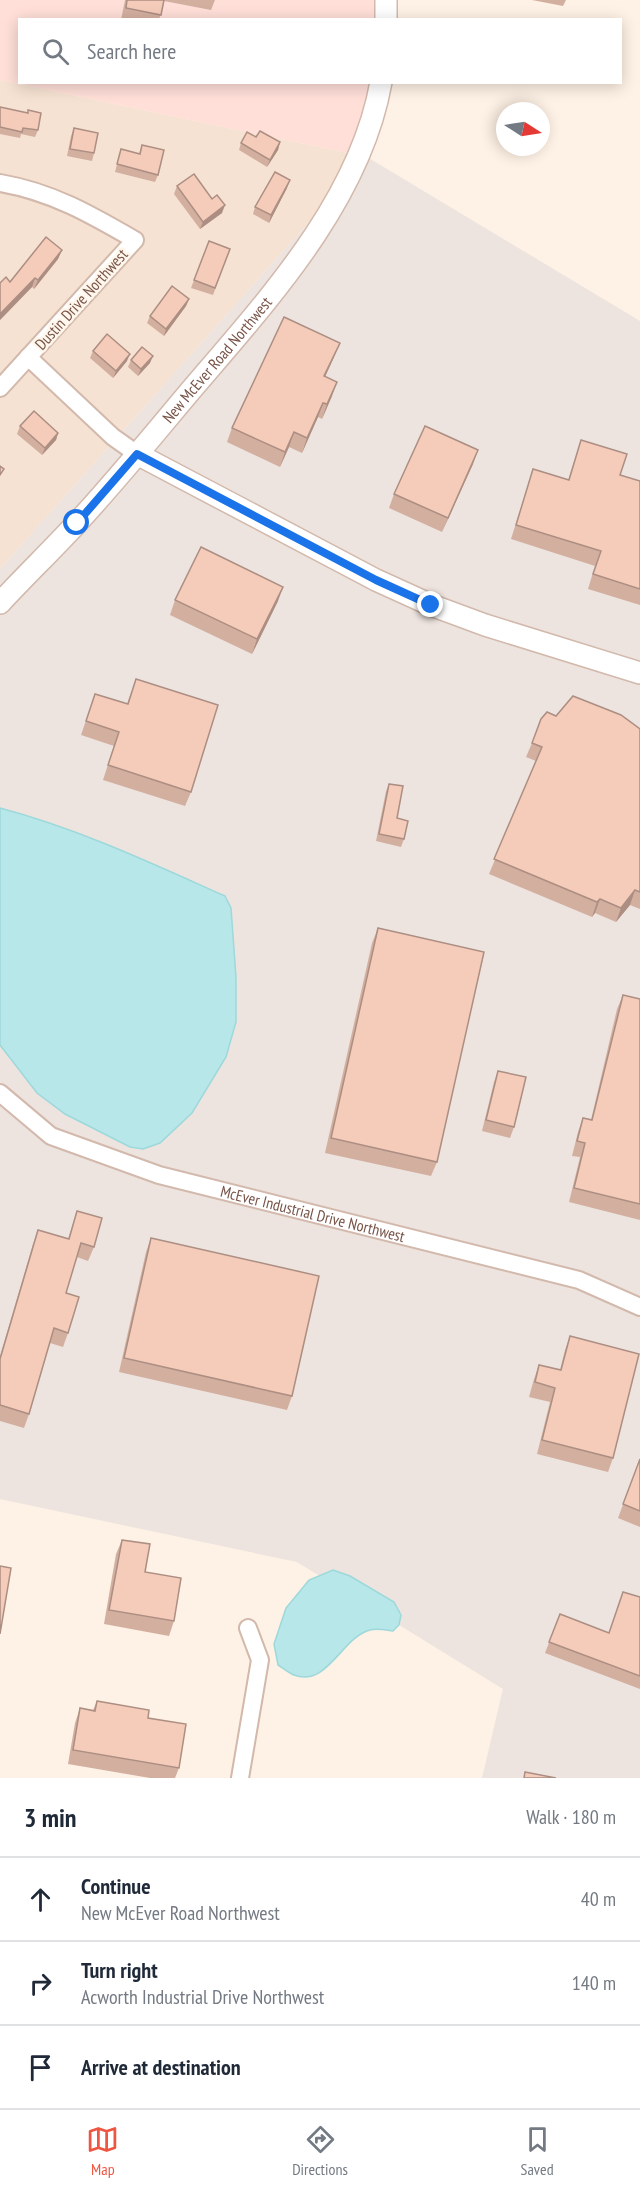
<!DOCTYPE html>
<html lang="en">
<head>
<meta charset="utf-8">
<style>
  body { margin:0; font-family:"PT Sans Narrow",sans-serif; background:#f6f6f7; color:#1f2937 }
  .compass { position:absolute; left:496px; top:102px; width:54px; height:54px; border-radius:50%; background:#fff; box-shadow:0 3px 15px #0003; rotate:102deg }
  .stop { position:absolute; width:18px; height:18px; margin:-14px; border:4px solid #1a73e8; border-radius:50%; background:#fff }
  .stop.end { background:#1a73e8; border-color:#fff; box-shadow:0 2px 6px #0008 }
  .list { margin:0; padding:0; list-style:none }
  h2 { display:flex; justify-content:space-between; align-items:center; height:78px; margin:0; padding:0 24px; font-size:26px }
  h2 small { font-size:20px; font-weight:400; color:#747a83 }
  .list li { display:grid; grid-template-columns:39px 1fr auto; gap:18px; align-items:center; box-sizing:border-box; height:84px; padding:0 24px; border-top:2px solid #e0e1e3 }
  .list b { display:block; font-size:22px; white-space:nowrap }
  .list p { margin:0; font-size:20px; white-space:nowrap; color:#747a83 }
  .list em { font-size:20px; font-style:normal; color:#747a83 }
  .icon { flex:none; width:33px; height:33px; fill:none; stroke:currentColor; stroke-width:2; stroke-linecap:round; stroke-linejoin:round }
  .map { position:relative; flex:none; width:640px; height:1778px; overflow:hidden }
  .search { position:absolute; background:#fff; box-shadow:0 3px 15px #0003; left:18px; right:18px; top:18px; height:66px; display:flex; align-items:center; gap:15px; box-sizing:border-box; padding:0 21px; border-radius:0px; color:#747a83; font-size:22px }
  .sheet { height:330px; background:#fff }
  nav { display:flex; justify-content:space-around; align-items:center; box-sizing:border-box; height:84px; border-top:2px solid #e0e1e3; background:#fff; font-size:16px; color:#747a83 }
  nav a { display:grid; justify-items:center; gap:3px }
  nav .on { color:#ef5642 }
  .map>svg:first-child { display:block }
  .residential { fill:#f6e2d2 }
  .commercial { fill:#ffdfd8 }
  .industrial { fill:#ede4df }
  .water { fill:#b7e7e9; stroke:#9dd8db; stroke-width:1.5 }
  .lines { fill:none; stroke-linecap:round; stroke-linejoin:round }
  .minor-casing { stroke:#d2b9ac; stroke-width:20 }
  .tertiary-casing { stroke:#d2b9ac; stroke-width:24 }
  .minor { stroke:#fff; stroke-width:16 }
  .tertiary { stroke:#fff; stroke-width:21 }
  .wall { fill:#d3afa0 }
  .shaded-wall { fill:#ac8e82 }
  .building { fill:#f5cbba; stroke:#ac8e82; stroke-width:1.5 }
  .route { stroke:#1a73e8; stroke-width:8 }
  .labels { text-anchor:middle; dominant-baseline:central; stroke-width:5; stroke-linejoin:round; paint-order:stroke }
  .street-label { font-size:16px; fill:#785448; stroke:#fff6ec }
</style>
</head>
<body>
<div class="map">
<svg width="640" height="1778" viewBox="0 0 640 1778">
  <rect width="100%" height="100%" fill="#fef1e5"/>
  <path class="residential" d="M0 80 367 157 0 569Z"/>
  <path class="commercial" d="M0 0H389L387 19 20 20V82L378 83 367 157 0 80Z"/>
  <path class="industrial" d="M367 157 640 321V1778H482L503 1689 297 1562 0 1499V569Z"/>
  <g class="water">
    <path d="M0 808C79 829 151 863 225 896L231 908 236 978V1022L226 1057 192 1113 160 1143 143 1149 130 1147 65 1114 37 1093 0 1045Z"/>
    <path d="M333 1570 350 1576 394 1602 401 1615 399 1625 393 1631C386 1630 377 1628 370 1630 342 1637 327 1688 294 1675 289 1673 283 1668 278 1665L274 1644 286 1608 309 1580Z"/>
  </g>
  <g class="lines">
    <defs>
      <g id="minor">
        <path d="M0 183C52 192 90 214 135 240L0 388"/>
        <path d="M28 357 113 437 137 454"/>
        <path id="s1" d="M0 1093 51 1136 159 1175 579 1280 640 1307"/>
        <path d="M240 1778 260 1660 248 1628"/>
      </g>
      <g id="tertiary">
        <path d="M386 20V0"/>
        <path d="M137 454 376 580 431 605 485 625 640 673"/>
        <path id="s2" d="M0 603C25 576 51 551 76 524 116 481 154 434 192 389 267 301 360 201 381 82"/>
      </g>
    </defs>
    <use href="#minor" class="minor-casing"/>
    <use href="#tertiary" class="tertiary-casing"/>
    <use href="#minor" class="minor"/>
    <use href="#tertiary" class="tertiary"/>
  </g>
  <g class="wall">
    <path d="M125 0H215L211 10 164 1 159 20H121Z"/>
    <path d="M532 0H566L563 6Z"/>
    <path d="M0 107 38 130 35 137 21 134 20 138 0 134Z"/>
    <path d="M74 128 94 153 92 161 67 156 71 136Z"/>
    <path d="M256 137 280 142 278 150 267 167 239 150 241 143Z"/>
    <path d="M142 145 158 175 155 182 115 172 121 149 139 154Z"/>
    <path d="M177 186 222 213 200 229 174 194Z"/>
    <path d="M287 188 269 223 253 214 255 207Z"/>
    <path d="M209 241 230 249 213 295 191 288Z"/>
    <path d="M62 250 58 259 34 289 32 287 0 320 10 282Z"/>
    <path d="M189 299 186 306 164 336 147 323 150 316Z"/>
    <path d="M93 351 127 361 113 378 90 358Z"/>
    <path d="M334 357 325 377 332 396 322 419 318 417 302 453 289 447 280 467 227 442 232 428Z"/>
    <path d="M131 360 150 363 138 376 128 367Z"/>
    <path d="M20 426 58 433 56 440 42 455 17 434Z"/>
    <path d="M581 440 620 475 640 481V605L588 589 595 566 511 539 533 469 568 480Z"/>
    <path d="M473 464 442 532 389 508 394 494Z"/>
    <path d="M175 600 278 601 252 654 170 615Z"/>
    <path d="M136 679 191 792 185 806 103 780 114 746 81 735 95 694 127 704Z"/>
    <path d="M556 716 640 729V909L630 905 616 922 595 913 592 917 489 874 536 761 526 757 532 743Z"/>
    <path d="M389 784 397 818 404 839 401 847 376 841 386 791Z"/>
    <path d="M378 928 437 1162 431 1176 325 1153 372 943Z"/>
    <path d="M623 995 640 999V1220L569 1202 580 1157 572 1156 578 1132 583 1118 591 1120 617 1009Z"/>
    <path d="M498 1071 514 1127 510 1138 482 1131 494 1082Z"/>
    <path d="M77 1211 94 1247 88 1261 77 1257 66 1293 68 1333 63 1347 50 1343 29 1414 24 1428 0 1421V1356L33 1244 38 1230 68 1239Z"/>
    <path d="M151 1238 292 1396 287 1410 119 1372 146 1252Z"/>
    <path d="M570 1336 613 1458 608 1472 537 1454 550 1402 529 1397 534 1379 539 1365 560 1370 565 1350Z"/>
    <path d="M640 1459V1527L618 1518Z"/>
    <path d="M122 1540 145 1572 174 1621 169 1636 104 1624 116 1554Z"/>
    <path d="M640 1597V1689L545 1653 560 1614 609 1633Z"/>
    <path d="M97 1701 179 1768 175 1778H150L68 1764 75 1723 80 1708 93 1710Z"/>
  </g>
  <g class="shaded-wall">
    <path d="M280 142 278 150 267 167 270 160Z"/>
    <path d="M290 180 287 188 269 223 271 215Z"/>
    <path d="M225 205 222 213 200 229 203 222Z"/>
    <path d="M62 250 58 259 34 289 38 280Z"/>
    <path d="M35 278 32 287 0 320V314Z"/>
    <path d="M189 299 186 306 164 336 166 329Z"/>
    <path d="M340 343 334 357 319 390 324 376Z"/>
    <path d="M130 354 127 361 113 378 116 371Z"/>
    <path d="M153 356 150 363 138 376 141 369Z"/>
    <path d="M337 382 332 396 322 419 327 404Z"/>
    <path d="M323 403 318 417 302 453 307 438Z"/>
    <path d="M294 432 289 447 280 467 285 452Z"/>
    <path d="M58 433 56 440 42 455 45 448Z"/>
    <path d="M478 450 473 464 442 532 448 518Z"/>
    <path d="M283 587 278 601 252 654 257 639Z"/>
    <path d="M635 890 630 905 616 922 621 908Z"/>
    <path d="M600 899 595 913 592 917 597 902Z"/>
  </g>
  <g class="building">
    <path d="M127 0H164L161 15 126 8Z"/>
    <path d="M0 107 28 113V110L41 113 38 130 23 128 22 132 0 127Z"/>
    <path d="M74 128 98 133 94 153 70 149Z"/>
    <path d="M260 131 280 142 270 160 241 143 247 132 256 137Z"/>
    <path d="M142 145 164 150 158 175 117 164 121 149 140 154Z"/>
    <path d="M275 172 290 180 271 215 255 207Z"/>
    <path d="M194 174 212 199 217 195 225 205 203 222 177 186Z"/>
    <path d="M46 237 62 250 38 280 35 278 0 314V283L6 277 10 282Z"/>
    <path d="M209 241 230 249 215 288 194 280Z"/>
    <path d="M172 286 189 299 166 329 150 316Z"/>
    <path d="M284 317 340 343 324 376 337 382 327 404 323 403 307 438 294 432 285 452 232 428Z"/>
    <path d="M107 334 130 354 116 371 93 351Z"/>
    <path d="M142 347 153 356 141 369 131 360Z"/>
    <path d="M34 411 58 433 45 448 20 426Z"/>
    <path d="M425 426 478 450 448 518 394 494Z"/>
    <path d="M581 440 627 454 620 475 640 481V589L593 574 601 551 516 525 533 469 569 480Z"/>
    <path d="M0 466 4 469 0 475Z"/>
    <path d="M201 547 283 587 257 639 175 600Z"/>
    <path d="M136 679 218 705 191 792 108 765 119 732 86 721 95 694 128 704Z"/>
    <path d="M573 696 621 715 640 729V892L635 890 621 908 600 899 597 902 494 859 542 747 532 743 541 719 547 712 556 716Z"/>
    <path d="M389 784 403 786 397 818 408 821 404 839 379 834Z"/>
    <path d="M378 928 484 952 437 1162 331 1138Z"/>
    <path d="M623 995 640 999V1204L574 1188 585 1143 577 1141 583 1118 592 1120Z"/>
    <path d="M498 1071 526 1077 514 1127 486 1120Z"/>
    <path d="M77 1211 102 1218 94 1247 81 1243 66 1293 79 1297 68 1333 54 1328 29 1414 0 1405V1359L38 1230 69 1239Z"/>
    <path d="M151 1238 319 1276 292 1396 124 1358Z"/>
    <path d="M570 1336 639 1354 613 1458 542 1440 555 1388 535 1382 539 1365 561 1370Z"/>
    <path d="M640 1459V1511L623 1504Z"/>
    <path d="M122 1540 150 1544 145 1572 181 1578 174 1621 109 1610Z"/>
    <path d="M0 1566 11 1568 0 1634Z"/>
    <path d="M623 1592 640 1597V1676L549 1642 560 1614 609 1633Z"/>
    <path d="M97 1701 149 1710 148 1718 186 1724 179 1768 73 1750 80 1708 95 1711Z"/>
    <path d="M525 1772 556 1778H524Z"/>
  </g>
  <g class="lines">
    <path class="route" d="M77 523 137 454 376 580 431 605"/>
  </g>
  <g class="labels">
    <g class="street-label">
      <text transform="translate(81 299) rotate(-48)">Dustin Drive Northwest</text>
      <text stroke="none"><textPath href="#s2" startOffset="326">New McEver Road Northwest</textPath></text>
      <text stroke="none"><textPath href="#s1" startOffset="340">McEver Industrial Drive Northwest</textPath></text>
    </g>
  </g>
</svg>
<svg class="compass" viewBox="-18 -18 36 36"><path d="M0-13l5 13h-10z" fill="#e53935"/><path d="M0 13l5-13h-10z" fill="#747a83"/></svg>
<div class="stop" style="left:77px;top:523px"></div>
<div class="stop end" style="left:431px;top:605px"></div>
<div class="search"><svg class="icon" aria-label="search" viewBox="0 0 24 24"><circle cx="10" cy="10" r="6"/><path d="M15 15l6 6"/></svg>Search here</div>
</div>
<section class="sheet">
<h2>3 min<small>Walk · 180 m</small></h2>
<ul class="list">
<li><svg class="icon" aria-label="ahead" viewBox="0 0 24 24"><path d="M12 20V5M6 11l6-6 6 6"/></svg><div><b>Continue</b><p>New McEver Road Northwest</p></div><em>40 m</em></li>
<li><svg class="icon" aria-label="right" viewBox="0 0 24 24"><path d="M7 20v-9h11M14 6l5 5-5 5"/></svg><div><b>Turn right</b><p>Acworth Industrial Drive Northwest</p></div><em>140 m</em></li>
<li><svg class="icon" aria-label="arrive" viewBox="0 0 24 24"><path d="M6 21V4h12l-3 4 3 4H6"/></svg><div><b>Arrive at destination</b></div></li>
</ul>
</section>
<nav>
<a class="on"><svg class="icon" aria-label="map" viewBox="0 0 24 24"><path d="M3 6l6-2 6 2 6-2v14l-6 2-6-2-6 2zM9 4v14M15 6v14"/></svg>Map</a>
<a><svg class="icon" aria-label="directions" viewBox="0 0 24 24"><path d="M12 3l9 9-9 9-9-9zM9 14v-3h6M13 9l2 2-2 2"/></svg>Directions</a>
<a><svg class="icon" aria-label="saved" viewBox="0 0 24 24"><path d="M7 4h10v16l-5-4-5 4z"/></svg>Saved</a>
</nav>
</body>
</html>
